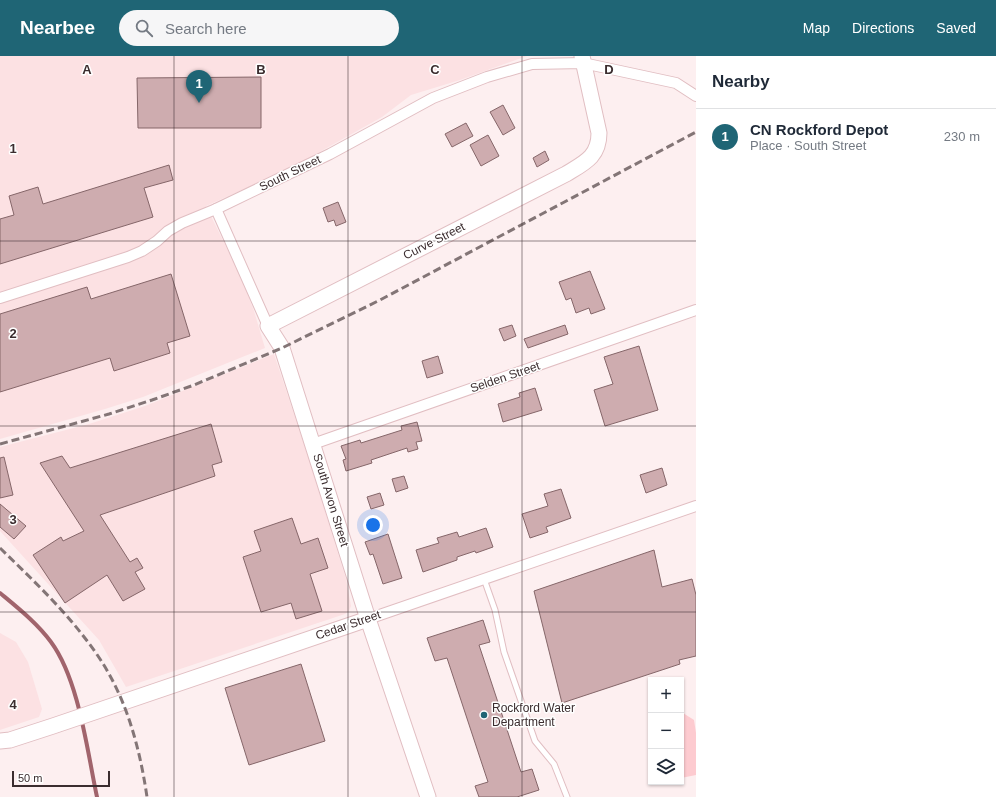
<!DOCTYPE html>
<html lang="en">
<head>
<meta charset="utf-8">
<style>
  body { margin:0; font-family:Helvetica,sans-serif; background:#f6f6f7; color:#1f2937 }
  .controls { position:absolute; right:12px; bottom:12px; display:grid; overflow:hidden; border-radius:0px; box-shadow:0 1px 3px #0004 }
  .controls button { width:36px; height:36px; display:grid; place-items:center; padding:0; border:0; border-bottom:1px solid #e0e1e3; background:#fff; color:#1f2937; font:20px sans-serif }
  .scale { position:absolute; left:12px; bottom:10px; width:98px; box-sizing:border-box; padding-left:4px; border:2px solid #3b2d2f; border-top:0; font-size:11px; line-height:14px; white-space:nowrap; color:#3b2d2f; -webkit-text-stroke:3px #fff; paint-order:stroke }
  .you { position:absolute; left:373px; top:469px; width:14px; height:14px; margin:-10px; border:3px solid #fff; border-radius:50%; background:#1a73e8; box-shadow:0 0 0 6px #1a73e833 }
  .badge { display:grid; place-items:center; width:26px; height:26px; border-radius:50%; background:#1f6575; color:#fff; font-size:13px; font-weight:700 }
  .pin { position:absolute; translate:-50% -33px; filter:drop-shadow(0 1px 2px #0008) }
  .pin::after { content:''; position:absolute; top:21px; width:14px; height:12px; background:inherit; clip-path:polygon(0 0,100% 0,50% 100%) }
  .list { margin:0; padding:0; list-style:none }
  h2 { display:flex; justify-content:space-between; align-items:center; height:52px; margin:0; padding:0 16px; font-size:17px }
  h2 small { font-size:13px; font-weight:400; color:#747a83 }
  .list li { display:grid; grid-template-columns:26px 1fr auto; gap:12px; align-items:center; box-sizing:border-box; height:56px; padding:0 16px; border-top:1px solid #e0e1e3 }
  .list b { display:block; font-size:15px; white-space:nowrap }
  .list p { margin:0; font-size:13px; white-space:nowrap; color:#747a83 }
  .list em { font-size:13px; font-style:normal; color:#747a83 }
  .icon { flex:none; width:22px; height:22px; fill:none; stroke:currentColor; stroke-width:2; stroke-linecap:round; stroke-linejoin:round }
  .map { position:relative; flex:none; width:696px; height:741px; overflow:hidden }
  header { display:flex; align-items:center; gap:24px; box-sizing:border-box; height:56px; padding:0 20px; background:#1f6575; color:#fff }
  header strong { font-size:19px }
  nav { display:flex; gap:22px; margin-inline-start:auto; font-size:14px }
  .search { width:280px; height:36px; background:#f6f6f7; display:flex; align-items:center; gap:10px; box-sizing:border-box; padding:0 14px; border-radius:22px; color:#747a83; font-size:15px }
  main { display:flex }
  aside { flex:1; background:#fff }
  .map>svg:first-child { display:block }
  .built { fill:#fce1e3 }
  .green { fill:#fdcbd0 }
  .lines { fill:none; stroke-linecap:round; stroke-linejoin:round }
  .stream { stroke:#a1646c; stroke-width:4 }
  .building { fill:#ceacaf; stroke:#856669 }
  .lane-casing { stroke:#e1bec2; stroke-width:7 }
  .street-casing { stroke:#e1bec2; stroke-width:12 }
  .secondary-casing { stroke:#e1bec2; stroke-width:17 }
  .lane { stroke:#fff; stroke-width:5 }
  .street { stroke:#fff; stroke-width:10 }
  .secondary { stroke:#fff; stroke-width:15 }
  .rail { stroke:#837576; stroke-width:3; stroke-dasharray:8 4; stroke-linecap:butt }
  .grid { fill:none; stroke:#3b2d2f; stroke-width:1; stroke-opacity:0.55 }
  .poi-dot { fill:#1f6575; stroke:#fff; stroke-width:1.5 }
  .labels { text-anchor:middle; dominant-baseline:central; stroke-width:3; stroke-linejoin:round; paint-order:stroke }
  .street-label { font-size:12px; fill:#3b2d2f; stroke:#fff }
  .poi-label { font-size:12px; fill:#3b2d2f; stroke:#fff; text-anchor:start }
  .grid-label { font-size:13px; text-anchor:middle; font-weight:bold; fill:#3b2d2f; stroke:#fff; stroke-width:3; stroke-linejoin:round; paint-order:stroke }
</style>
</head>
<body>
<header>
<strong>Nearbee</strong>
<div class="search"><svg class="icon" aria-label="search" viewBox="0 0 24 24"><circle cx="10" cy="10" r="6"/><path d="M15 15l6 6"/></svg>Search here</div>
<nav><a>Map</a><a>Directions</a><a>Saved</a></nav>
</header>
<main>
<div class="map">
<svg width="696" height="741" viewBox="0 0 696 741">
  <rect width="100%" height="100%" fill="#fdeff0"/>
  <g class="built">
    <path d="M0 0H527L460 24 411 39 382 61 291 112 206 150 241 221 254 255 265 292 143 341 105 353 0 383Z"/>
    <path d="M274 298 306 394 346 523 351 550 349 555 345 558 126 631 99 584 0 475V391L89 368 145 350Z"/>
    <path d="M0 577 16 586 28 606 42 653 39 661 0 674Z"/>
  </g>
  <path class="green" d="M683 657 694 664 696 677V719L681 722V658Z"/>
  <g class="lines">
    <path class="stream" d="M0 537C18 552 37 567 51 586 79 624 87 694 97 741"/>
  </g>
  <g class="building">
    <path d="M261 21V72H138L137 22Z"/>
    <path d="M503 49 515 72 503 79 490 56Z"/>
    <path d="M466 67 473 80 452 91 445 78Z"/>
    <path d="M488 79 499 100 481 110 470 89Z"/>
    <path d="M545 95 549 104 537 111 533 102Z"/>
    <path d="M169 109 173 124 144 132 153 161 0 208V163L14 159 9 140 38 131 43 148Z"/>
    <path d="M338 146 346 166 336 170 334 164 328 166 323 152Z"/>
    <path d="M590 215 605 253 591 258 589 252 576 257 571 242 566 244 559 226Z"/>
    <path d="M171 218 190 280 167 287 170 297 114 315 110 302 0 336V258L87 231 91 243Z"/>
    <path d="M512 269 516 280 504 285 499 273Z"/>
    <path d="M565 269 568 278 528 292 524 283Z"/>
    <path d="M639 290 658 354 605 370 594 334 613 328 604 301Z"/>
    <path d="M438 300 443 317 427 322 422 305Z"/>
    <path d="M535 332 542 354 503 366 498 348 520 341 519 337Z"/>
    <path d="M417 366 422 385 416 386 418 393 408 396 407 392 371 404 372 407 346 415 343 404 346 403 341 390 360 384 361 387 402 374 401 370Z"/>
    <path d="M211 368 222 406 212 409 215 420 100 459 130 506 137 502 143 512 135 516 145 533 123 545 107 519 65 547 33 499 61 481 63 485 84 475 40 407 62 400 70 412Z"/>
    <path d="M4 401 13 439 0 442V402Z"/>
    <path d="M662 412 667 429 646 437 640 419Z"/>
    <path d="M404 420 408 432 396 436 392 423Z"/>
    <path d="M561 433 571 462 546 471 548 476 530 482 522 458 548 450 544 438Z"/>
    <path d="M380 437 384 449 371 453 367 441Z"/>
    <path d="M0 448 26 470 14 483 0 471Z"/>
    <path d="M292 462 301 488 318 482 328 512 310 518 322 555 296 563 291 547 261 556 243 501 261 495 254 475Z"/>
    <path d="M486 472 493 491 476 497 475 495 457 501V504L423 516 416 494 439 487 437 482 457 476 459 481Z"/>
    <path d="M388 478 402 522 383 528 373 498 370 499 365 486Z"/>
    <path d="M654 494 662 531 692 523 696 539V600L679 604 680 608 562 647 534 535Z"/>
    <path d="M483 564 490 586 479 589 521 716 532 713 539 734 517 741H479L475 730 488 726 447 602 435 605 427 582Z"/>
    <path d="M301 608 325 685 249 709 225 632Z"/>
  </g>
  <g class="lines">
    <defs>
      <path id="lane" d="M484 523 495 554 504 596 535 685 554 708 567 741"/>
      <g id="street">
        <path d="M216 153 268 270"/>
        <path d="M0 242 128 201 142 195 157 185 168 175 182 167 216 153 330 98 433 42 487 21 532 8 583 7 676 27 696 40"/>
        <path d="M313 388 696 254"/>
        <path d="M368 563 696 450"/>
      </g>
      <g id="secondary">
        <path d="M0 685 10 684 53 670 368 563"/>
        <path d="M428 741 368 563 282 292 268 270 566 118C584 107 599 101 599 77L582 0"/>
      </g>
    </defs>
    <use href="#lane" class="lane-casing"/>
    <use href="#street" class="street-casing"/>
    <use href="#secondary" class="secondary-casing"/>
    <use href="#lane" class="lane"/>
    <use href="#street" class="street"/>
    <use href="#secondary" class="secondary"/>
    <g class="rail">
      <path d="M0 388 109 358 152 344 194 329 282 292 380 244 696 76"/>
      <path d="M0 492C36 527 72 561 100 603 127 644 140 693 147 741"/>
    </g>
  </g>
  <path class="grid" d="M174 0V741M348 0V741M522 0V741M0 185H696M0 370H696M0 556H696"/>
  <circle class="poi-dot" cx="484" cy="659" r="4"/>
  <g class="labels">
    <g class="street-label">
      <text transform="translate(290 117) rotate(-26)">South Street</text>
      <text transform="translate(434 185) rotate(-27)">Curve Street</text>
      <text transform="translate(505 321) rotate(-19)">Selden Street</text>
      <text transform="translate(331 444) rotate(73)">South Avon Street</text>
      <text transform="translate(348 569) rotate(-19)">Cedar Street</text>
    </g>
    <g class="poi-label">
      <text x="492" y="652">Rockford Water<tspan x="492" dy="14">Department</tspan></text>
    </g>
  </g>
  <g class="grid-label">
    <text x="87" y="18">A</text>
    <text x="261" y="18">B</text>
    <text x="435" y="18">C</text>
    <text x="609" y="18">D</text>
    <text x="13" y="97">1</text>
    <text x="13" y="282">2</text>
    <text x="13" y="468">3</text>
    <text x="13" y="653">4</text>
  </g>
</svg>
<div class="controls">
<button>+</button>
<button>−</button>
<button><svg class="icon" aria-label="layers" viewBox="0 0 24 24"><path d="M12 4l9 5-9 5-9-5zM3 14l9 5 9-5"/></svg></button>
</div>
<div class="scale">50 m</div>
<div class="you"></div>
<div class="pin badge" style="left:199px;top:47px">1</div>
</div>
<aside>
<h2>Nearby<small></small></h2>
<ul class="list">
<li><span class="badge">1</span><div><b>CN Rockford Depot</b><p>Place · South Street</p></div><em>230 m</em></li>
</ul>
</aside>
</main>
</body>
</html>
